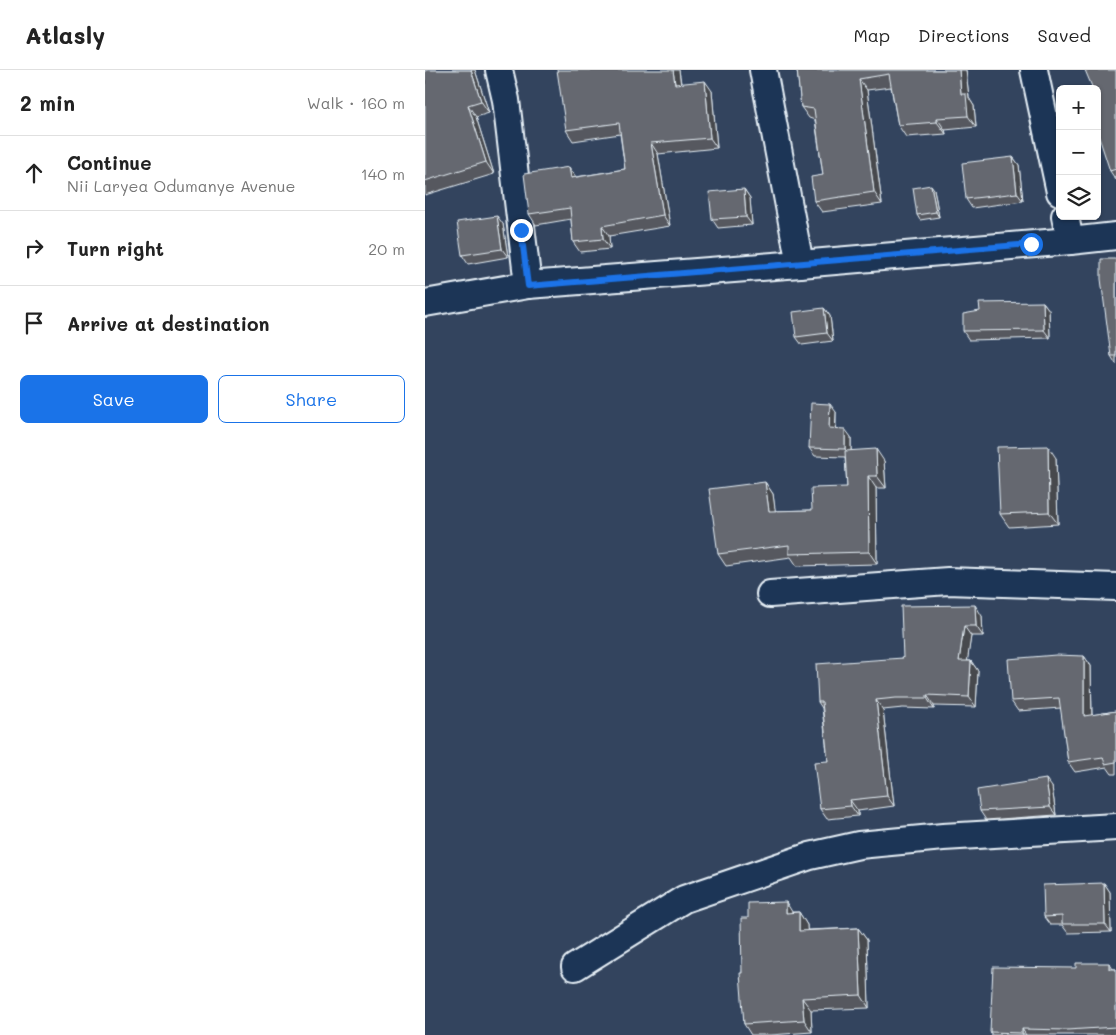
<!DOCTYPE html>
<html lang="en">
<head>
<meta charset="utf-8">
<style>
  body { margin:0; font-family:Mali,sans-serif; background:#f6f6f6; color:#222 }
  .controls { position:absolute; right:15px; top:15px; display:grid; overflow:hidden; border-radius:8px; box-shadow:0 1px 4px #0004 }
  .controls button { width:45px; height:45px; display:grid; place-items:center; padding:0; border:0; border-bottom:1px solid #e0e0e0; background:#fff; color:#222; font:25px sans-serif }
  .stop { position:absolute; width:15px; height:15px; margin:-11px; border:4px solid #1a73e8; border-radius:50%; background:#fff }
  .stop.end { background:#1a73e8; border-color:#fff; box-shadow:0 1px 5px #0008 }
  .list { margin:0; padding:0; list-style:none }
  h2 { display:flex; justify-content:space-between; align-items:center; height:65px; margin:0; padding:0 20px; font-size:21px }
  h2 small { font-size:16px; font-weight:400; color:#767676 }
  .list li { display:grid; grid-template-columns:32px 1fr auto; gap:15px; align-items:center; box-sizing:border-box; height:75px; padding:0 20px; border-top:1px solid #e0e0e0 }
  .list b { display:block; font-size:19px; white-space:nowrap }
  .list p { margin:0; font-size:16px; white-space:nowrap; color:#767676 }
  .list em { font-size:16px; font-style:normal; color:#767676 }
  .actions { display:flex; gap:10px; padding:15px 20px }
  .actions a { flex:1; padding:11px 0; border:1px solid #1a73e8; border-radius:8px; text-align:center; font-size:18px; color:#1a73e8 }
  .actions .main { background:#1a73e8; color:#fff }
  .icon { flex:none; width:28px; height:28px; fill:none; stroke:currentColor; stroke-width:2; stroke-linecap:round; stroke-linejoin:round }
  .map { position:relative; flex:none; width:691px; height:965px; overflow:hidden }
  header { display:flex; align-items:center; gap:30px; box-sizing:border-box; height:70px; padding:0 25px; background:#fff; border-bottom:1px solid #e0e0e0 }
  header strong { font-size:24px }
  nav { display:flex; gap:28px; margin-inline-start:auto; font-size:18px }
  main { display:flex }
  aside { flex:1; background:#fff }
  .map>svg:first-child { display:block }
  .lines { fill:none; stroke-linecap:round; stroke-linejoin:round }
  .minor-casing { stroke:#e8f1f8; stroke-width:30 }
  .minor { stroke:#1d3557; stroke-width:26 }
  .wall { fill:#57595f; stroke:#e8f1f8 }
  .shaded-wall { fill:#47494e; stroke:#e8f1f8 }
  .building { fill:#65686f; stroke:#e8f1f8 }
  .route { stroke:#1a73e8; stroke-width:6 }
</style>
</head>
<body>
<header>
<strong>Atlasly</strong>
<nav><a>Map</a><a>Directions</a><a>Saved</a></nav>
</header>
<main>
<aside>
<h2>2 min<small>Walk · 160 m</small></h2>
<ul class="list">
<li><svg class="icon" aria-label="ahead" viewBox="0 0 24 24"><path d="M12 20V5M6 11l6-6 6 6"/></svg><div><b>Continue</b><p>Nii Laryea Odumanye Avenue</p></div><em>140 m</em></li>
<li><svg class="icon" aria-label="right" viewBox="0 0 24 24"><path d="M7 20v-9h11M14 6l5 5-5 5"/></svg><div><b>Turn right</b></div><em>20 m</em></li>
<li><svg class="icon" aria-label="arrive" viewBox="0 0 24 24"><path d="M6 21V4h12l-3 4 3 4H6"/></svg><div><b>Arrive at destination</b></div></li>
</ul>
<div class="actions"><a class="main">Save</a><a>Share</a></div>
</aside>
<div class="map">
<svg width="691" height="965" viewBox="0 0 691 965">
  <rect width="100%" height="100%" fill="#33445e"/>
  <filter id="ink" filterUnits="userSpaceOnUse"><feTurbulence type="fractalNoise" baseFrequency=".02" numOctaves="2"/><feDisplacementMap in="SourceGraphic" scale="10" xChannelSelector="R" yChannelSelector="G"/><feConvolveMatrix kernelMatrix="1 2 1 2 8 2 1 2 1" color-interpolation-filters="sRGB"/></filter>
  <g filter="url(#ink)">
    <g class="lines">
      <defs>
        <g id="minor">
          <path d="M74 0 81 30 103 215"/>
          <path d="M338 0 375 194"/>
          <path d="M609 0 635 122"/>
          <path d="M640 146 645 171"/>
          <path d="M0 233 103 215 375 194 645 171 691 166"/>
          <path d="M345 524 523 511 691 517"/>
          <path d="M150 897 259 829 385 786 434 775 518 767 691 757"/>
        </g>
      </defs>
      <use href="#minor" class="minor-casing"/>
      <use href="#minor" class="minor"/>
    </g>
    <g class="wall">
      <path d="M0 0H50L64 43 51 47 69 104 0 125Z"/>
      <path d="M254 0 256 13 287 21 292 78 233 84 245 156 184 166 185 179 155 182 148 172 146 149 111 155 104 144 151 107 200 99 195 64 148 71 141 60Z"/>
      <path d="M372 0H541L544 28 549 36 551 57 520 60 521 64 481 67 473 55 466 17 442 20 457 134 397 142 389 131 398 105 390 50 384 48 376 37Z"/>
      <path d="M691 0V110L685 101 675 37Z"/>
      <path d="M588 87 594 95 598 131 547 138 541 129Z"/>
      <path d="M319 119 325 128 327 155 293 158 287 149Z"/>
      <path d="M509 119 514 147 495 150 492 145Z"/>
      <path d="M78 154 83 187 43 194 37 185Z"/>
      <path d="M691 189V294L686 286Z"/>
      <path d="M618 232 624 240 625 268 544 270 538 261Z"/>
      <path d="M399 238 405 246 408 271 377 275 371 267Z"/>
      <path d="M411 342V358L426 367V380L459 391 461 418H451L452 494 372 496 366 487 301 496 293 484 340 412 348 424 350 441 387 440 422 417 420 387 390 386 384 378Z"/>
      <path d="M631 388 633 454 584 457 575 444Z"/>
      <path d="M557 546 558 566H546L542 591H546L553 601 551 637 509 636V639L478 638 458 640 469 736 433 741V746L402 749 395 739 403 691 397 638 393 632Z"/>
      <path d="M659 586 666 596 667 645 691 641V704H687L682 697 650 702 643 692 636 638 593 641 586 631Z"/>
      <path d="M627 717 631 745 561 750 555 741Z"/>
      <path d="M679 813 685 822 686 862 643 863 637 855H625L619 847Z"/>
      <path d="M368 842H374L382 855V860L433 858 442 870 444 938 386 940 387 962 346 965H326L319 954 317 903 323 848Z"/>
      <path d="M688 899H691V965H567L565 962Z"/>
    </g>
    <g class="shaded-wall">
      <path d="M46 0H50L64 43 56 31Z"/>
      <path d="M248 0H254L257 24 250 14Z"/>
      <path d="M534 0H541L544 28 549 36 551 57 543 46 536 24Z"/>
      <path d="M434 9 442 20 457 134 449 122Z"/>
      <path d="M280 11 287 21 292 78 285 68Z"/>
      <path d="M43 35 51 47 69 104 61 92Z"/>
      <path d="M512 48 520 60 521 64 512 52Z"/>
      <path d="M226 73 233 84 245 156 238 145Z"/>
      <path d="M588 87 594 95 598 131 592 123Z"/>
      <path d="M144 97 151 107 146 108Z"/>
      <path d="M506 115 509 119 514 147 511 142Z"/>
      <path d="M319 119 325 128 327 155 321 147Z"/>
      <path d="M72 146 78 154 83 187 77 179Z"/>
      <path d="M177 156 184 166 185 179 178 169Z"/>
      <path d="M618 232 624 240 625 268 619 260Z"/>
      <path d="M399 238 405 246 408 271 402 263Z"/>
      <path d="M405 334 411 342 410 367 404 358Z"/>
      <path d="M420 359 426 367V387L420 379Z"/>
      <path d="M623 376 631 388 633 454 624 442Z"/>
      <path d="M451 379 459 391 461 418 452 406Z"/>
      <path d="M443 406 451 418 452 494 444 482Z"/>
      <path d="M340 412 348 424 352 453 344 441Z"/>
      <path d="M550 535 557 546 558 566 551 556Z"/>
      <path d="M539 556 546 566 541 601 534 591Z"/>
      <path d="M659 586 666 596 667 656 659 646Z"/>
      <path d="M546 591 553 601 551 637 544 627Z"/>
      <path d="M502 625 509 636V639L502 628Z"/>
      <path d="M451 630 458 640 469 736 462 726Z"/>
      <path d="M621 709 627 717 631 745 625 737Z"/>
      <path d="M425 730 433 741V746L426 736Z"/>
      <path d="M679 813 685 822 686 862 680 854Z"/>
      <path d="M361 832 369 845 361 843Z"/>
      <path d="M374 842 382 855 383 873 374 861Z"/>
      <path d="M433 858 442 870 444 938 436 925Z"/>
      <path d="M684 893 690 902 684 899Z"/>
      <path d="M377 928 386 940 387 962 379 950Z"/>
      <path d="M597 959 601 965H598L597 963Z"/>
    </g>
    <g class="building">
      <path d="M0 0H46L56 31 43 35 61 92 0 111Z"/>
      <path d="M132 0H248L250 14 280 11 285 68 226 73 238 145 177 156 178 169 148 172 145 138 104 144 99 104 144 97 146 108 200 99 194 53 141 60Z"/>
      <path d="M372 0H534L536 24H541L543 46 512 48V52L473 55 464 4 434 9 449 122 389 131 386 107 398 105 389 39 376 37Z"/>
      <path d="M660 0H691V99L685 101 672 61V38L675 37 672 30V19H668Z"/>
      <path d="M588 87 592 123 541 129 537 93Z"/>
      <path d="M506 115 511 142 492 145 488 118Z"/>
      <path d="M319 119 321 147 287 149 284 122Z"/>
      <path d="M72 146 77 179 37 185 32 152Z"/>
      <path d="M676 189H691V286H686L676 209Z"/>
      <path d="M618 232 619 260 538 261V244L555 241 554 233Z"/>
      <path d="M399 238 402 263 371 267 368 242Z"/>
      <path d="M386 333 405 334 404 358 420 359V379L384 378Z"/>
      <path d="M623 376 624 442 575 444 572 377Z"/>
      <path d="M451 379 452 406H443L444 482 364 484V475L293 484 284 419 340 412 344 441 387 440 386 418 422 417 420 381Z"/>
      <path d="M550 535 551 556H539L534 591H546L544 627 502 625V628H471L451 630 462 726 425 730 426 736 395 739 389 692 403 691 397 632H393L391 594 478 588 476 536Z"/>
      <path d="M631 585 659 586V646L691 641V692L680 694 678 687 643 692 634 628 586 631 583 589Z"/>
      <path d="M621 709 625 737 555 741 552 720Z"/>
      <path d="M679 813 680 854H637V846L619 847 618 815Z"/>
      <path d="M361 832V843L374 842V861L433 858 436 925 377 928 379 950 319 954 315 903H317L316 848H323V833Z"/>
      <path d="M651 893H684V899H691V957L642 960 597 959V963L565 962 568 897 651 898Z"/>
    </g>
  </g>
  <g class="lines" filter="url(#ink)">
    <path class="route" d="M96 160 103 216 606 174"/>
  </g>
</svg>
<div class="controls">
<button>+</button>
<button>−</button>
<button><svg class="icon" aria-label="layers" viewBox="0 0 24 24"><path d="M12 4l9 5-9 5-9-5zM3 14l9 5 9-5"/></svg></button>
</div>
<div class="stop" style="left:606px;top:174px"></div>
<div class="stop end" style="left:96px;top:160px"></div>
</div>
</main>
</body>
</html>
